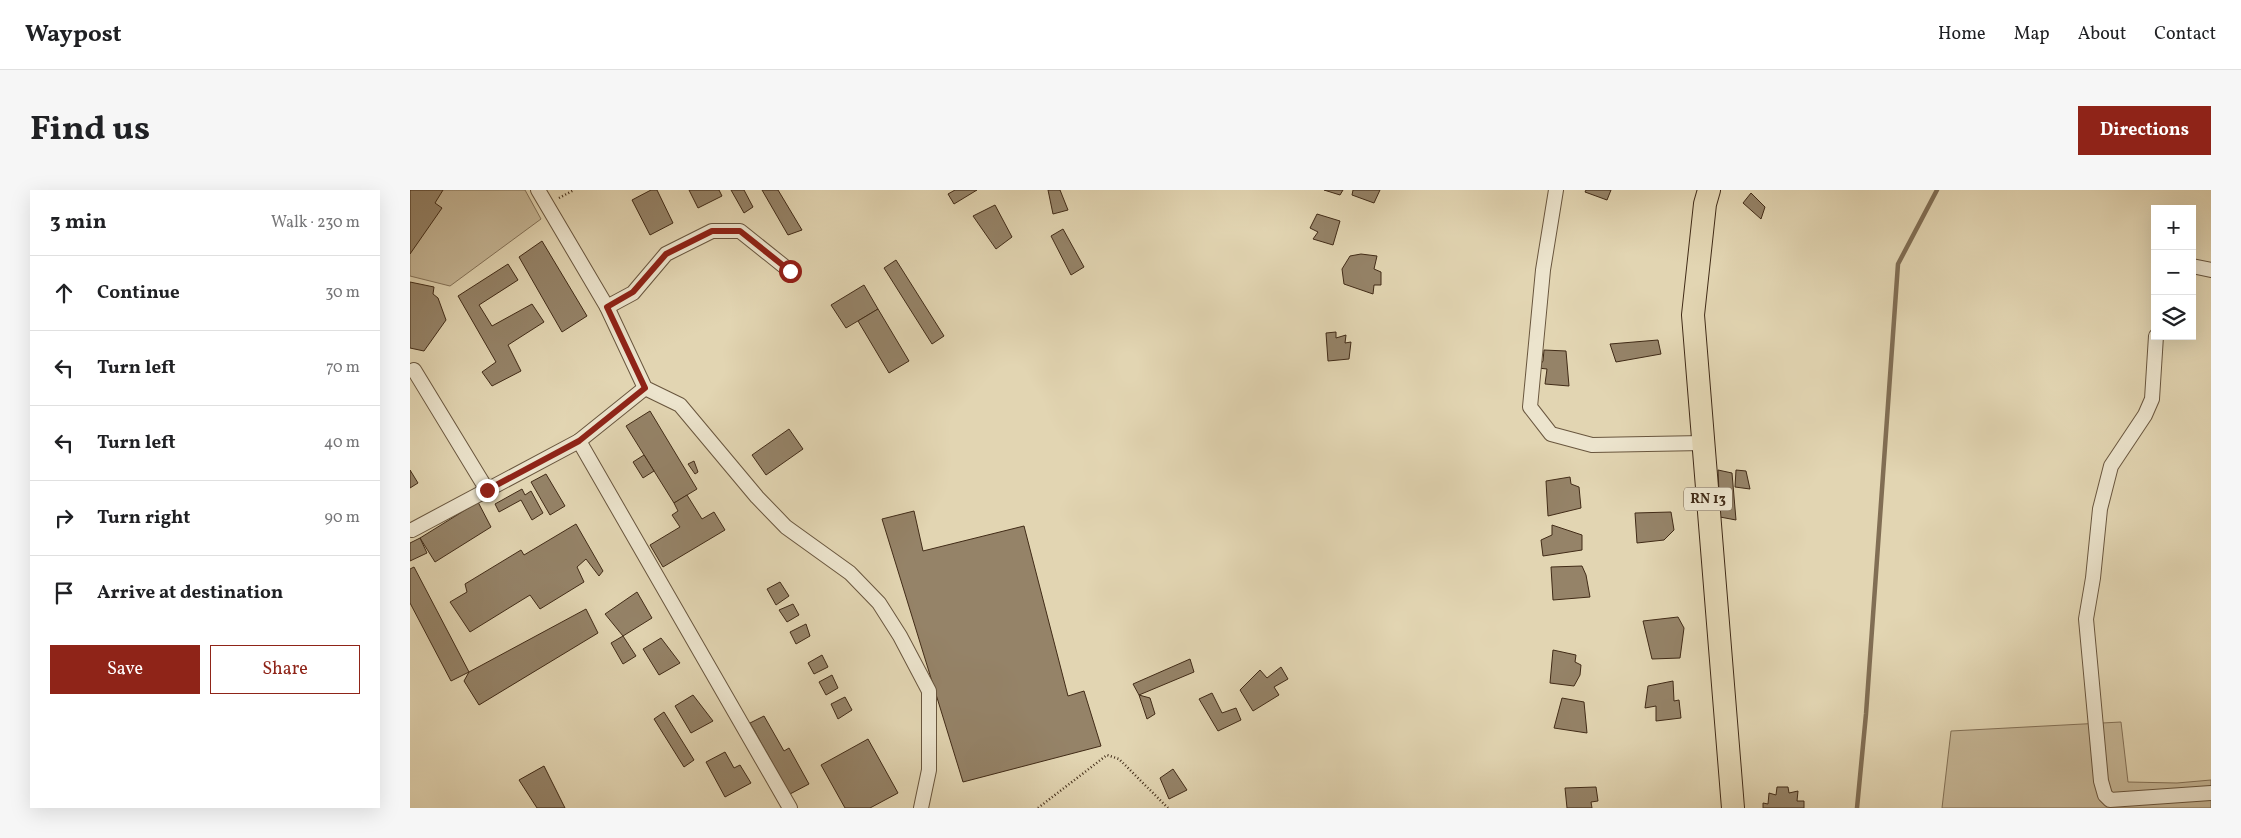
<!DOCTYPE html>
<html lang="en">
<head>
<meta charset="utf-8">
<style>
  body { margin:0; font-family:Vollkorn,serif; background:#f6f6f6; color:#202124 }
  .controls { position:absolute; right:15px; top:15px; display:grid; overflow:hidden; border-radius:0px; box-shadow:0 5px 20px #0002 }
  .controls button { width:45px; height:45px; display:grid; place-items:center; padding:0; border:0; border-bottom:1px solid #e0e0e0; background:#fff; color:#202124; font:25px sans-serif }
  .stop { position:absolute; width:15px; height:15px; margin:-11px; border:4px solid #8f2418; border-radius:50%; background:#fff }
  .stop.end { background:#8f2418; border-color:#fff; box-shadow:0 1px 5px #0008 }
  .list { margin:0; padding:0; list-style:none }
  h2 { display:flex; justify-content:space-between; align-items:center; height:65px; margin:0; padding:0 20px; font-size:21px }
  h2 small { font-size:16px; font-weight:400; color:#757577 }
  .list li { display:grid; grid-template-columns:32px 1fr auto; gap:15px; align-items:center; box-sizing:border-box; height:75px; padding:0 20px; border-top:1px solid #e0e0e0 }
  .list b { display:block; font-size:19px; white-space:nowrap }
  .list em { font-size:16px; font-style:normal; color:#757577 }
  .actions { display:flex; gap:10px; padding:15px 20px }
  .actions a { flex:1; padding:11px 0; border:1px solid #8f2418; border-radius:0px; text-align:center; font-size:18px; color:#8f2418 }
  .actions .main { background:#8f2418; color:#fff }
  .icon { flex:none; width:28px; height:28px; fill:none; stroke:currentColor; stroke-width:2; stroke-linecap:round; stroke-linejoin:round }
  .map { position:relative; flex:none; width:1801px; height:618px; overflow:hidden; border-radius:0px }
  header { display:flex; align-items:center; gap:30px; box-sizing:border-box; height:70px; padding:0 25px; background:#fff; border-bottom:1px solid #e0e0e0 }
  header strong { font-size:24px }
  nav { display:flex; gap:28px; margin-inline-start:auto; font-size:18px }
  .intro { display:flex; align-items:center; justify-content:space-between; box-sizing:border-box; height:120px; padding:0 30px }
  h1 { margin:0; font-size:35px }
  .button { padding:12px 22px; border-radius:0px; background:#8f2418; color:#fff; font-size:18px; font-weight:700 }
  main { display:flex; gap:30px; padding:0 30px }
  aside { flex:1; background:#fff; border-radius:0px; box-shadow:0 5px 20px #0002 }
  .map>svg:first-child { display:block }
  .green { fill:#c7b898; stroke:#847258 }
  .lines { fill:none; stroke-linecap:round; stroke-linejoin:round }
  .stream { stroke:#816e54; stroke-width:4.5 }
  .building { fill:#958368; stroke:#412b17 }
  .minor-casing { stroke:#69563e; stroke-width:16 }
  .primary-casing { stroke:#412b17; stroke-width:24 }
  .path { stroke:#412b17; stroke-width:2.5; stroke-dasharray:1 2.5; stroke-linecap:butt }
  .minor { stroke:#ece4cd; stroke-width:14 }
  .primary { stroke:#e2d5b2; stroke-width:22 }
  .route { stroke:#8f2418; stroke-width:6 }
  .labels { text-anchor:middle; dominant-baseline:central; stroke-width:5; stroke-linejoin:round; paint-order:stroke }
  .shield { fill:#ece4cd; stroke:#74624e; stroke-width:1 }
  .shield-label { font-size:14px; font-weight:bold; fill:#412b17 }
</style>
</head>
<body>
<header>
<strong>Waypost</strong>
<nav><a>Home</a><a>Map</a><a>About</a><a>Contact</a></nav>
</header>
<div class="intro"><h1>Find us</h1><a class="button">Directions</a></div>
<main>
<aside>
<h2>3 min<small>Walk · 230 m</small></h2>
<ul class="list">
<li><svg class="icon" aria-label="ahead" viewBox="0 0 24 24"><path d="M12 20V5M6 11l6-6 6 6"/></svg><div><b>Continue</b></div><em>30 m</em></li>
<li><svg class="icon" aria-label="left" viewBox="0 0 24 24"><path d="M17 20v-9H6M10 6l-5 5 5 5"/></svg><div><b>Turn left</b></div><em>70 m</em></li>
<li><svg class="icon" aria-label="left" viewBox="0 0 24 24"><path d="M17 20v-9H6M10 6l-5 5 5 5"/></svg><div><b>Turn left</b></div><em>40 m</em></li>
<li><svg class="icon" aria-label="right" viewBox="0 0 24 24"><path d="M7 20v-9h11M14 6l5 5-5 5"/></svg><div><b>Turn right</b></div><em>90 m</em></li>
<li><svg class="icon" aria-label="arrive" viewBox="0 0 24 24"><path d="M6 21V4h12l-3 4 3 4H6"/></svg><div><b>Arrive at destination</b></div></li>
</ul>
<div class="actions"><a class="main">Save</a><a>Share</a></div>
</aside>
<div class="map">
<svg width="1801" height="618" viewBox="0 0 1801 618">
  <rect width="100%" height="100%" fill="#e2d5b2"/>
  <filter id="stains"><feTurbulence type="fractalNoise" baseFrequency=".004" numOctaves="4"/><feColorMatrix values="0 0 0 0 .2 0 0 0 0 .09 0 0 0 0 .02 0 0 0 .5 -.17"/></filter>
  <radialGradient id="worn" r=".72"><stop offset=".6" stop-color="#630" stop-opacity="0"/><stop offset="1" stop-color="#630" stop-opacity=".3"/></radialGradient>
  <g class="green">
    <path d="M0 0H115L131 29 40 96 0 86Z"/>
    <path d="M1711 532 1718 592 1767 593 1801 590V618H1532L1541 541Z"/>
  </g>
  <g class="lines">
    <path class="stream" d="M1447 618 1456 524 1488 74 1527 0"/>
  </g>
  <g class="building">
    <path d="M0 0H33L25 13 32 18 0 64Z"/>
    <path d="M241 0H247L263 33 240 45 222 10Z"/>
    <path d="M279 0H309L312 6 288 18Z"/>
    <path d="M321 0H334L343 17 334 23Z"/>
    <path d="M352 0H368L392 40 378 45Z"/>
    <path d="M545 0H567L544 14 538 4Z"/>
    <path d="M638 0H650L658 20 643 24Z"/>
    <path d="M914 0H933L930 5Z"/>
    <path d="M943 0H970L964 13 942 5Z"/>
    <path d="M1176 0H1201L1197 10 1175 2Z"/>
    <path d="M1341 3 1355 17 1351 29 1333 13Z"/>
    <path d="M585 15 602 47 586 59 563 26Z"/>
    <path d="M907 24 930 31 923 55 903 49 908 42 900 38Z"/>
    <path d="M653 39 674 77 661 85 641 46Z"/>
    <path d="M132 51 177 126 152 142 109 67Z"/>
    <path d="M951 64 967 66 964 79 971 82V95H964L963 104 934 94 932 79 940 66Z"/>
    <path d="M486 70 534 146 522 154 474 78Z"/>
    <path d="M98 74 108 90 69 115 82 136 122 114 134 132 98 155 111 181 82 196 72 182 86 172 48 106Z"/>
    <path d="M0 92 24 97 23 104 28 108 36 130 14 161 0 158Z"/>
    <path d="M454 95 468 119 436 138 421 115Z"/>
    <path d="M468 119 499 171 479 183 448 131Z"/>
    <path d="M926 142V148L936 145 935 153 941 152 939 169 918 171 916 143Z"/>
    <path d="M1248 150 1251 164 1206 172 1200 154Z"/>
    <path d="M1134 160 1156 161 1159 196 1135 194 1137 179 1128 178 1133 171Z"/>
    <path d="M240 221 287 299 264 313 216 236Z"/>
    <path d="M379 239 393 259 356 285 342 265Z"/>
    <path d="M234 265 244 281 233 288 223 272Z"/>
    <path d="M284 271 288 282 285 284 278 274Z"/>
    <path d="M0 280 8 293 0 298Z"/>
    <path d="M1308 280 1322 283 1326 330 1310 327Z"/>
    <path d="M1326 280 1336 281 1340 299 1325 297Z"/>
    <path d="M136 284 155 316 140 325 121 292Z"/>
    <path d="M1160 287 1161 294 1169 297 1171 318 1138 326 1136 291Z"/>
    <path d="M112 299 115 305 121 301 133 323 122 330 111 310 89 322 85 314Z"/>
    <path d="M277 305 292 329 304 322 315 340 253 377 240 355 270 337 262 325 268 321 264 313Z"/>
    <path d="M68 312 81 337 25 372 10 348Z"/>
    <path d="M504 321 513 361 614 336 658 506 674 501 691 556 553 592 472 329Z"/>
    <path d="M1261 322 1264 340 1254 350 1227 353 1225 323Z"/>
    <path d="M166 334 193 381 189 386 176 369 167 377 174 392 130 419 120 405 60 442 40 412 57 402 55 394 111 360 114 365Z"/>
    <path d="M1142 335 1172 345V360L1133 366 1131 350 1142 345Z"/>
    <path d="M10 348 17 363 0 371V353Z"/>
    <path d="M1172 376 1176 385 1180 407 1143 410 1141 377Z"/>
    <path d="M4 377 59 482 41 491 0 413V379Z"/>
    <path d="M370 392 379 406 366 415 357 399Z"/>
    <path d="M227 402 242 428 213 446 195 424Z"/>
    <path d="M383 414 389 425 377 432 369 420Z"/>
    <path d="M176 419 188 443 69 515 54 491 59 482Z"/>
    <path d="M1268 427 1274 438 1270 468 1242 469 1233 431Z"/>
    <path d="M396 434 400 446 386 454 380 442Z"/>
    <path d="M213 446 226 466 213 474 201 453Z"/>
    <path d="M251 448 270 473 249 485 233 459Z"/>
    <path d="M1143 460 1166 465 1165 472 1171 475 1170 485 1164 496 1140 493Z"/>
    <path d="M412 465 418 477 404 484 398 473Z"/>
    <path d="M780 469 784 482 729 505 723 494Z"/>
    <path d="M871 477 878 489 864 497 869 505 843 521 830 500 850 480 857 488Z"/>
    <path d="M422 485 428 498 416 505 409 492Z"/>
    <path d="M1263 491 1264 511 1269 510 1271 528 1246 531V516L1235 518 1238 496Z"/>
    <path d="M802 503 812 523 826 518 831 530 808 541 789 509Z"/>
    <path d="M283 505 303 531 281 543 265 516Z"/>
    <path d="M729 505 740 508 745 524 737 529Z"/>
    <path d="M435 507 442 520 428 529 421 514Z"/>
    <path d="M1152 508 1174 512 1177 543 1144 538Z"/>
    <path d="M254 522 284 570 274 577 244 529Z"/>
    <path d="M354 526 374 561 379 558 399 594 380 604 340 533Z"/>
    <path d="M458 549 488 603 460 618H435L411 575Z"/>
    <path d="M315 562 324 578 330 575 341 593 315 607 296 572Z"/>
    <path d="M134 576 155 618H127L109 590Z"/>
    <path d="M763 579 777 600 759 609 750 588Z"/>
    <path d="M1186 597 1188 611 1181 612 1182 618H1157L1155 598Z"/>
    <path d="M1367 597H1378L1379 603 1388 601 1387 611H1394V618H1353V613L1358 614 1359 603 1366 605Z"/>
  </g>
  <g class="lines">
    <defs>
      <g id="minor">
        <path d="M128 0 197 117 235 198 270 215 347 307 376 337 440 383 469 413 490 446 519 501V580L511 618"/>
        <path d="M1146 0 1133 80 1120 217 1141 244 1182 255 1293 253"/>
        <path d="M1782 76 1801 80"/>
        <path d="M197 117 223 103 256 64 302 41H330L380 81"/>
        <path d="M1746 146 1742 209 1735 225 1701 276 1690 319 1683 388 1676 429 1691 591 1695 605 1700 610 1801 603"/>
        <path d="M4 180 77 300"/>
        <path d="M235 198 169 251 380 618"/>
        <path d="M2 340 169 251"/>
      </g>
      <path id="primary" d="M1299 0 1295 14 1283 125 1323 618"/>
    </defs>
    <use href="#minor" class="minor-casing"/>
    <use href="#primary" class="primary-casing"/>
    <g class="path">
      <path d="M149 8 164 0"/>
      <path d="M628 618 697 565 709 569 758 618"/>
    </g>
    <use href="#minor" class="minor"/>
    <use href="#primary" class="primary"/>
  </g>
  <g class="lines">
    <path class="route" d="M77 300 169 251 235 198 197 117 223 102 256 64 302 41H330L380 81"/>
  </g>
  <g class="labels">
    <rect class="shield" x="1274" y="297.5" width="48" height="23" rx="4"/>
    <g class="shield-label">
      <text x="1298" y="309">RN 13</text>
    </g>
  </g>
  <rect width="100%" height="100%" filter="url(#stains)"/>
  <rect width="100%" height="100%" fill="url(#worn)"/>
</svg>
<div class="controls">
<button>+</button>
<button>−</button>
<button><svg class="icon" aria-label="layers" viewBox="0 0 24 24"><path d="M12 4l9 5-9 5-9-5zM3 14l9 5 9-5"/></svg></button>
</div>
<div class="stop" style="left:380px;top:81px"></div>
<div class="stop end" style="left:77px;top:300px"></div>
</div>
</main>
</body>
</html>
